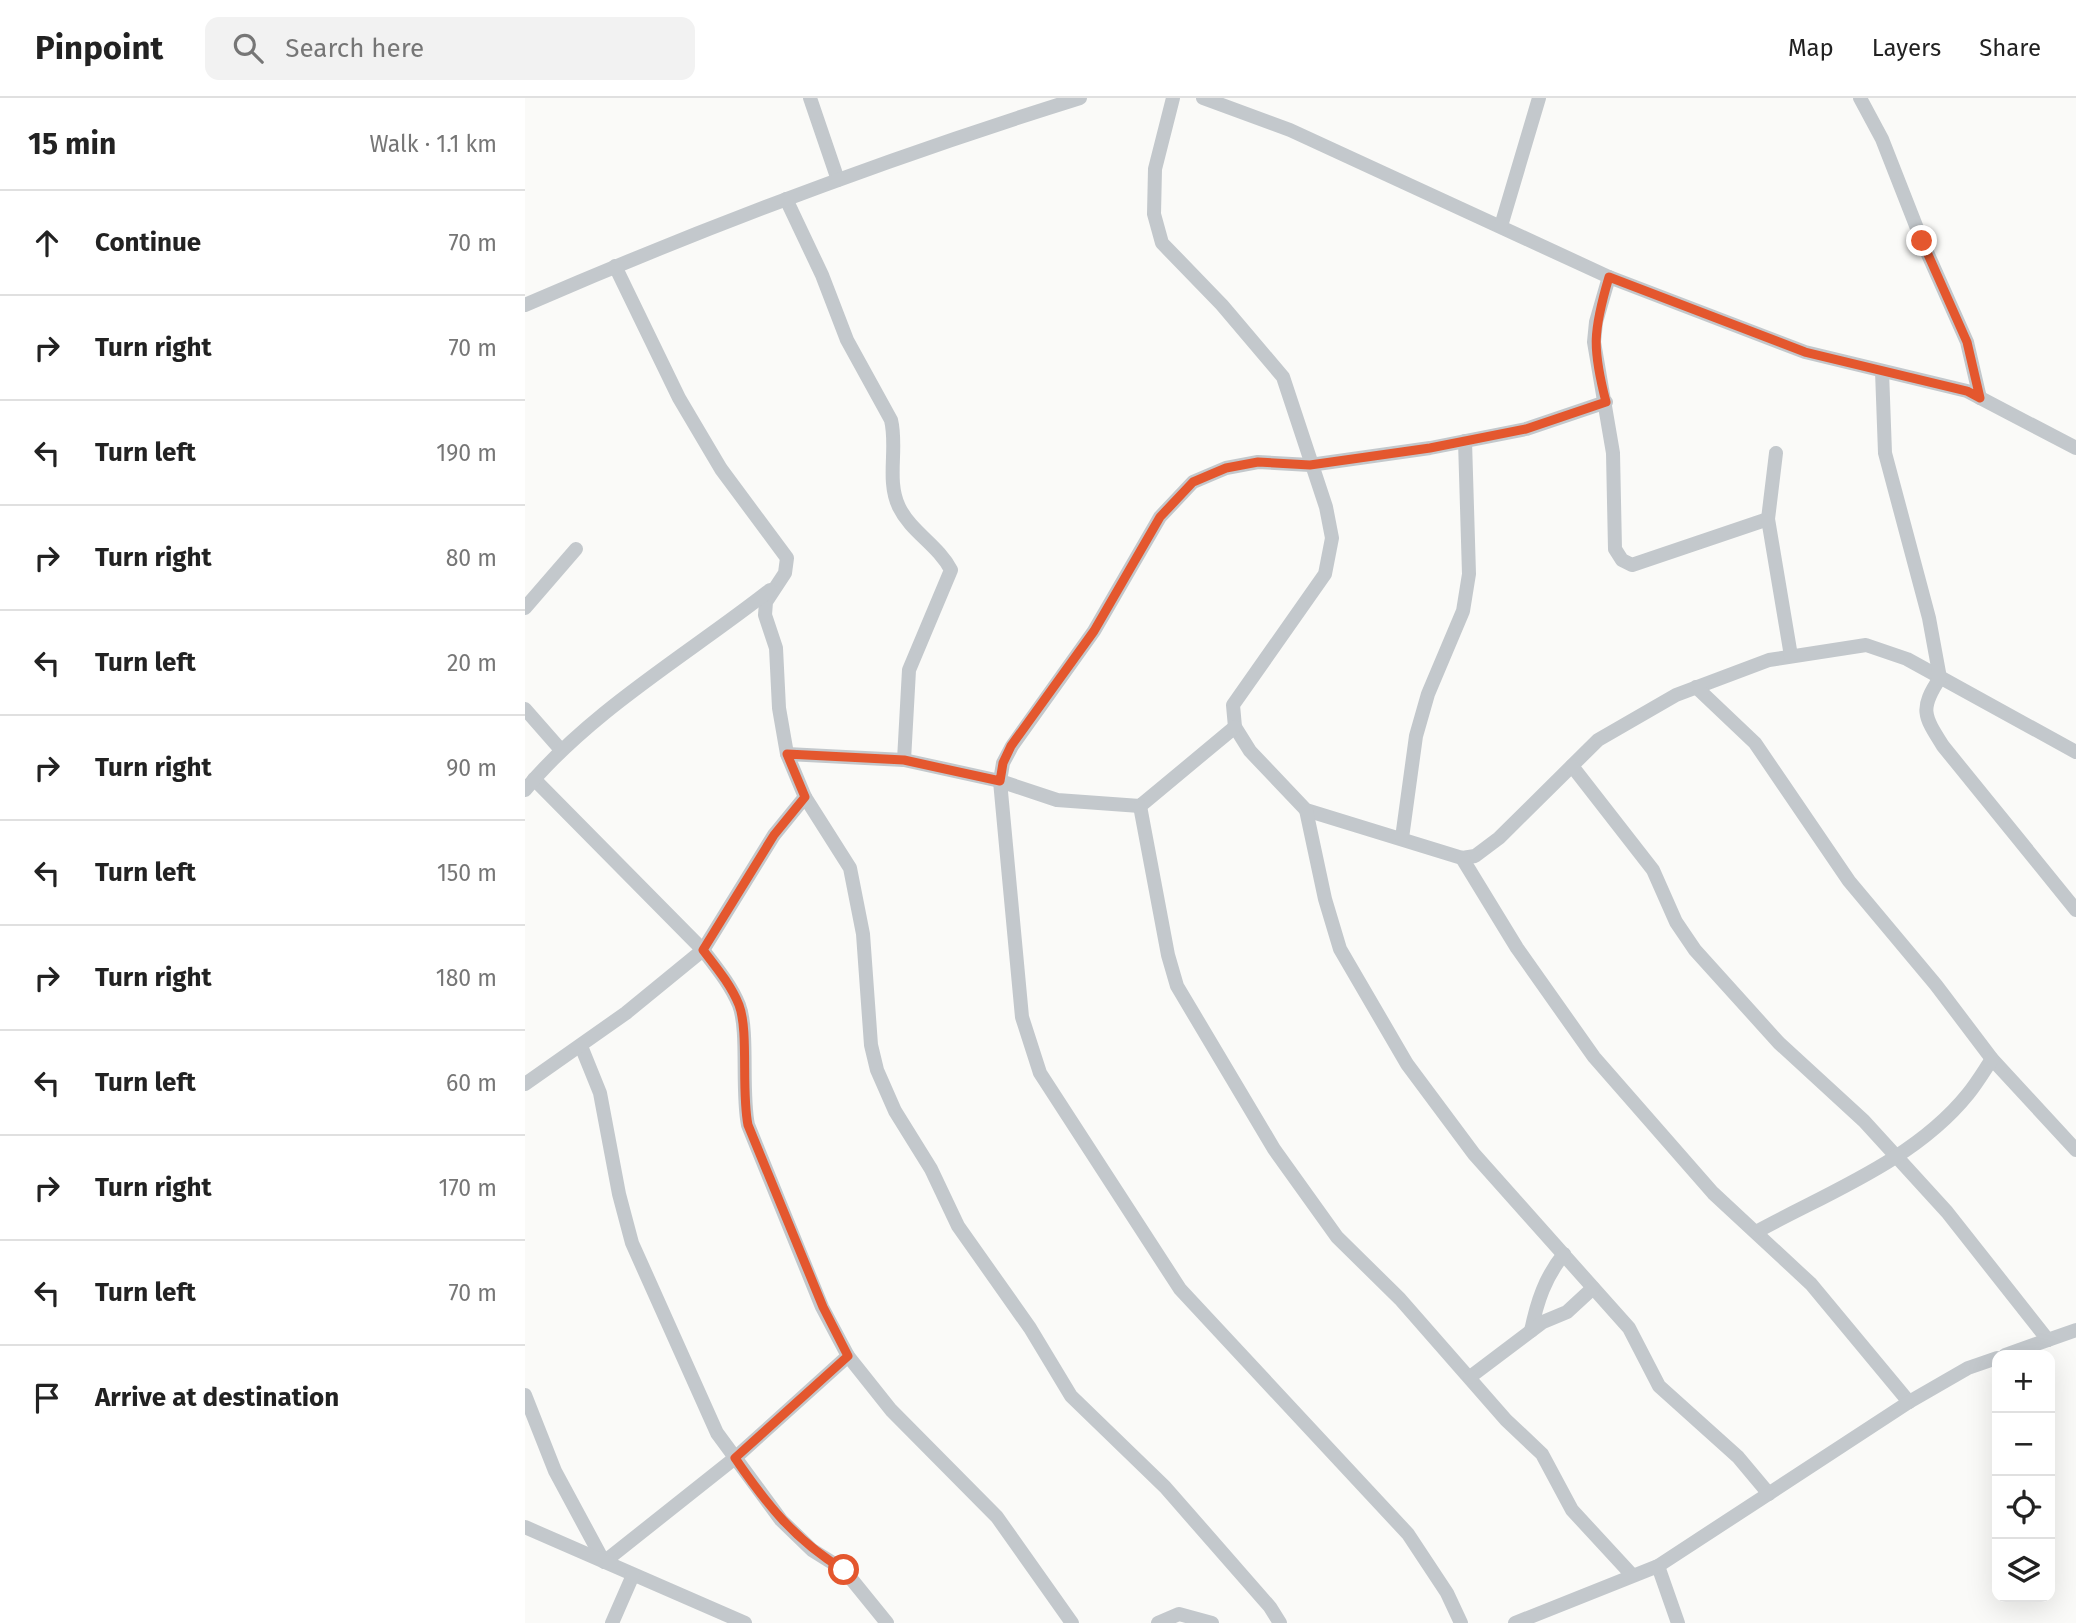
<!DOCTYPE html>
<html lang="en">
<head>
<meta charset="utf-8">
<style>
  body { margin:0; font-family:"Fira Sans",sans-serif; background:#f2f2f2; color:#222 }
  .controls { position:absolute; right:21px; bottom:21px; display:grid; overflow:hidden; border-radius:14px; box-shadow:0 7px 28px #0002 }
  .controls button { width:63px; height:63px; display:grid; place-items:center; padding:0; border:0; border-bottom:2px solid #e0e0e0; background:#fff; color:#222; font:35px sans-serif }
  .stop { position:absolute; width:21px; height:21px; margin:-16px; border:5px solid #e4572e; border-radius:50%; background:#fff }
  .stop.end { background:#e4572e; border-color:#fff; box-shadow:0 2px 7px #0008 }
  .list { margin:0; padding:0; list-style:none }
  h2 { display:flex; justify-content:space-between; align-items:center; height:91px; margin:0; padding:0 28px; font-size:30px }
  h2 small { font-size:23px; font-weight:400; color:#767676 }
  .list li { display:grid; grid-template-columns:46px 1fr auto; gap:21px; align-items:center; box-sizing:border-box; height:105px; padding:0 28px; border-top:2px solid #e0e0e0 }
  .list b { display:block; font-size:26px; white-space:nowrap }
  .list em { font-size:23px; font-style:normal; color:#767676 }
  .icon { flex:none; width:38px; height:38px; fill:none; stroke:currentColor; stroke-width:2; stroke-linecap:round; stroke-linejoin:round }
  .map { position:relative; flex:none; width:1551px; height:1525px; overflow:hidden }
  header { display:flex; align-items:center; gap:42px; box-sizing:border-box; height:98px; padding:0 35px; background:#fff; border-bottom:2px solid #e0e0e0 }
  header strong { font-size:33px }
  nav { display:flex; gap:38px; margin-inline-start:auto; font-size:24px }
  .search { width:490px; height:63px; background:#f2f2f2; display:flex; align-items:center; gap:18px; box-sizing:border-box; padding:0 24px; border-radius:14px; color:#767676; font-size:26px }
  main { display:flex }
  aside { flex:1; background:#fff }
  .map>svg:first-child { display:block }
  .lines { fill:none; stroke-linecap:round; stroke-linejoin:round }
  .minor { stroke:#c3c8cc; stroke-width:14 }
  .route { stroke:#e4572e; stroke-width:9 }
</style>
</head>
<body>
<header>
<strong>Pinpoint</strong>
<div class="search"><svg class="icon" aria-label="search" viewBox="0 0 24 24"><circle cx="10" cy="10" r="6"/><path d="M15 15l6 6"/></svg>Search here</div>
<nav><a>Map</a><a>Layers</a><a>Share</a></nav>
</header>
<main>
<aside>
<h2>15 min<small>Walk · 1.1 km</small></h2>
<ul class="list">
<li><svg class="icon" aria-label="ahead" viewBox="0 0 24 24"><path d="M12 20V5M6 11l6-6 6 6"/></svg><div><b>Continue</b></div><em>70 m</em></li>
<li><svg class="icon" aria-label="right" viewBox="0 0 24 24"><path d="M7 20v-9h11M14 6l5 5-5 5"/></svg><div><b>Turn right</b></div><em>70 m</em></li>
<li><svg class="icon" aria-label="left" viewBox="0 0 24 24"><path d="M17 20v-9H6M10 6l-5 5 5 5"/></svg><div><b>Turn left</b></div><em>190 m</em></li>
<li><svg class="icon" aria-label="right" viewBox="0 0 24 24"><path d="M7 20v-9h11M14 6l5 5-5 5"/></svg><div><b>Turn right</b></div><em>80 m</em></li>
<li><svg class="icon" aria-label="left" viewBox="0 0 24 24"><path d="M17 20v-9H6M10 6l-5 5 5 5"/></svg><div><b>Turn left</b></div><em>20 m</em></li>
<li><svg class="icon" aria-label="right" viewBox="0 0 24 24"><path d="M7 20v-9h11M14 6l5 5-5 5"/></svg><div><b>Turn right</b></div><em>90 m</em></li>
<li><svg class="icon" aria-label="left" viewBox="0 0 24 24"><path d="M17 20v-9H6M10 6l-5 5 5 5"/></svg><div><b>Turn left</b></div><em>150 m</em></li>
<li><svg class="icon" aria-label="right" viewBox="0 0 24 24"><path d="M7 20v-9h11M14 6l5 5-5 5"/></svg><div><b>Turn right</b></div><em>180 m</em></li>
<li><svg class="icon" aria-label="left" viewBox="0 0 24 24"><path d="M17 20v-9H6M10 6l-5 5 5 5"/></svg><div><b>Turn left</b></div><em>60 m</em></li>
<li><svg class="icon" aria-label="right" viewBox="0 0 24 24"><path d="M7 20v-9h11M14 6l5 5-5 5"/></svg><div><b>Turn right</b></div><em>170 m</em></li>
<li><svg class="icon" aria-label="left" viewBox="0 0 24 24"><path d="M17 20v-9H6M10 6l-5 5 5 5"/></svg><div><b>Turn left</b></div><em>70 m</em></li>
<li><svg class="icon" aria-label="arrive" viewBox="0 0 24 24"><path d="M6 21V4h12l-3 4 3 4H6"/></svg><div><b>Arrive at destination</b></div></li>
</ul>
</aside>
<div class="map">
<svg width="1551" height="1525" viewBox="0 0 1551 1525">
  <rect width="100%" height="100%" fill="#fafaf8"/>
  <g class="lines">
    <g class="minor">
      <path d="M285 0 313 82"/>
      <path d="M648 0 630 71 629 116 637 145 697 207 758 279 801 409 807 440 800 476 708 607 710 629 725 653 781 712 937 760 950 758 974 740 1073 642 1151 597 1244 562 1341 547 1382 561 1551 654"/>
      <path d="M678 0 765 32 1084 179 1280 254 1442 293 1551 350"/>
      <path d="M1335 0 1357 41 1397 143 1442 244 1455 300"/>
      <path d="M261 101 297 177 322 242 366 322C373 350 361 382 374 409 386 434 413 447 426 472L384 572 379 662"/>
      <path d="M976 128 1014 0"/>
      <path d="M90 168 154 300 196 371 262 460 260 475 241 504 240 517 251 550 254 610 262 656 280 699 325 770 338 836 346 947 352 972 370 1013 406 1071 433 1128 505 1230 546 1298 640 1389 745 1509 755 1525"/>
      <path d="M1084 179 1071 224 1069 244 1088 355 1090 451 1097 462 1107 467 1243 421"/>
      <path d="M0 207C182 128 366 59 555 0"/>
      <path d="M1357 273 1360 355 1404 520 1415 580C1394 611 1399 618 1418 648L1551 812"/>
      <path d="M1251 355 1243 421 1266 558"/>
      <path d="M0 510 51 451"/>
      <path d="M1171 589 1230 645 1324 783 1411 887 1467 961 1551 1052"/>
      <path d="M0 611 36 652"/>
      <path d="M262 656 379 662 475 683 532 702 615 708 710 629"/>
      <path d="M1047 668 1128 772 1151 824 1170 852 1254 945 1339 1023 1422 1114 1523 1242"/>
      <path d="M9 681 178 852C191 869 206 887 214 907 224 933 216 993 223 1027L297 1209 323 1258 366 1312 472 1419 547 1525"/>
      <path d="M0 692C65 613 165 555 245 492"/>
      <path d="M615 708 643 857 652 888 749 1051 812 1139 875 1201 981 1322 1017 1356 1047 1412 1107 1477"/>
      <path d="M781 712 800 801 815 851 882 966 949 1056 1104 1230 1134 1288 1213 1359 1244 1396"/>
      <path d="M877 740 891 638 903 596 938 513 944 476 940 343"/>
      <path d="M937 760 992 850 1069 959 1188 1095 1286 1186 1384 1304"/>
      <path d="M56 948 75 995 94 1096 107 1145 192 1335 256 1422 287 1452 319 1472 362 1525"/>
      <path d="M0 986 101 915 178 852 249 737 280 699"/>
      <path d="M1231 1134C1302 1095 1390 1062 1443 996 1452 985 1459 973 1467 961"/>
      <path d="M1006 1233C1012 1204 1020 1179 1039 1156"/>
      <path d="M1480 1257 1551 1232"/>
      <path d="M945 1279 1018 1224 1042 1214 1068 1190"/>
      <path d="M0 1297 30 1373 79 1464 210 1360 323 1258"/>
      <path d="M0 1429 220 1525"/>
      <path d="M1133 1468 1153 1525"/>
      <path d="M87 1525 108 1477"/>
      <path d="M633 1525 654 1516 687 1525"/>
      <path d="M936 1525 922 1495 883 1436 655 1191 515 975 497 919 475 683 478 665 487 648 569 533 635 419 668 384 701 370 733 364 785 367 905 350 1001 331 1081 304"/>
      <path d="M990 1525 1133 1468 1384 1304 1443 1270 1472 1260"/>
    </g>
  </g>
  <g class="lines">
    <path class="route" d="M319 1472C270 1442 242 1407 210 1360L323 1258 298 1209 223 1027C216 993 224 933 214 907 206 887 191 869 178 852L249 737 280 699 262 656 379 662 475 683 478 665 486 648 569 533 635 419 668 384 701 370 733 364 785 367 905 350 1001 331 1081 304C1067 250 1068 233 1084 179L1280 254 1442 293 1455 300 1442 244 1397 143"/>
  </g>
</svg>
<div class="controls">
<button>+</button>
<button>−</button>
<button><svg class="icon" aria-label="locate" viewBox="0 0 24 24"><circle cx="12" cy="12" r="6"/><path d="M12 2v4M12 18v4M2 12h4M18 12h4"/></svg></button>
<button><svg class="icon" aria-label="layers" viewBox="0 0 24 24"><path d="M12 4l9 5-9 5-9-5zM3 14l9 5 9-5"/></svg></button>
</div>
<div class="stop" style="left:319px;top:1472px"></div>
<div class="stop end" style="left:1397px;top:143px"></div>
</div>
</main>
</body>
</html>
